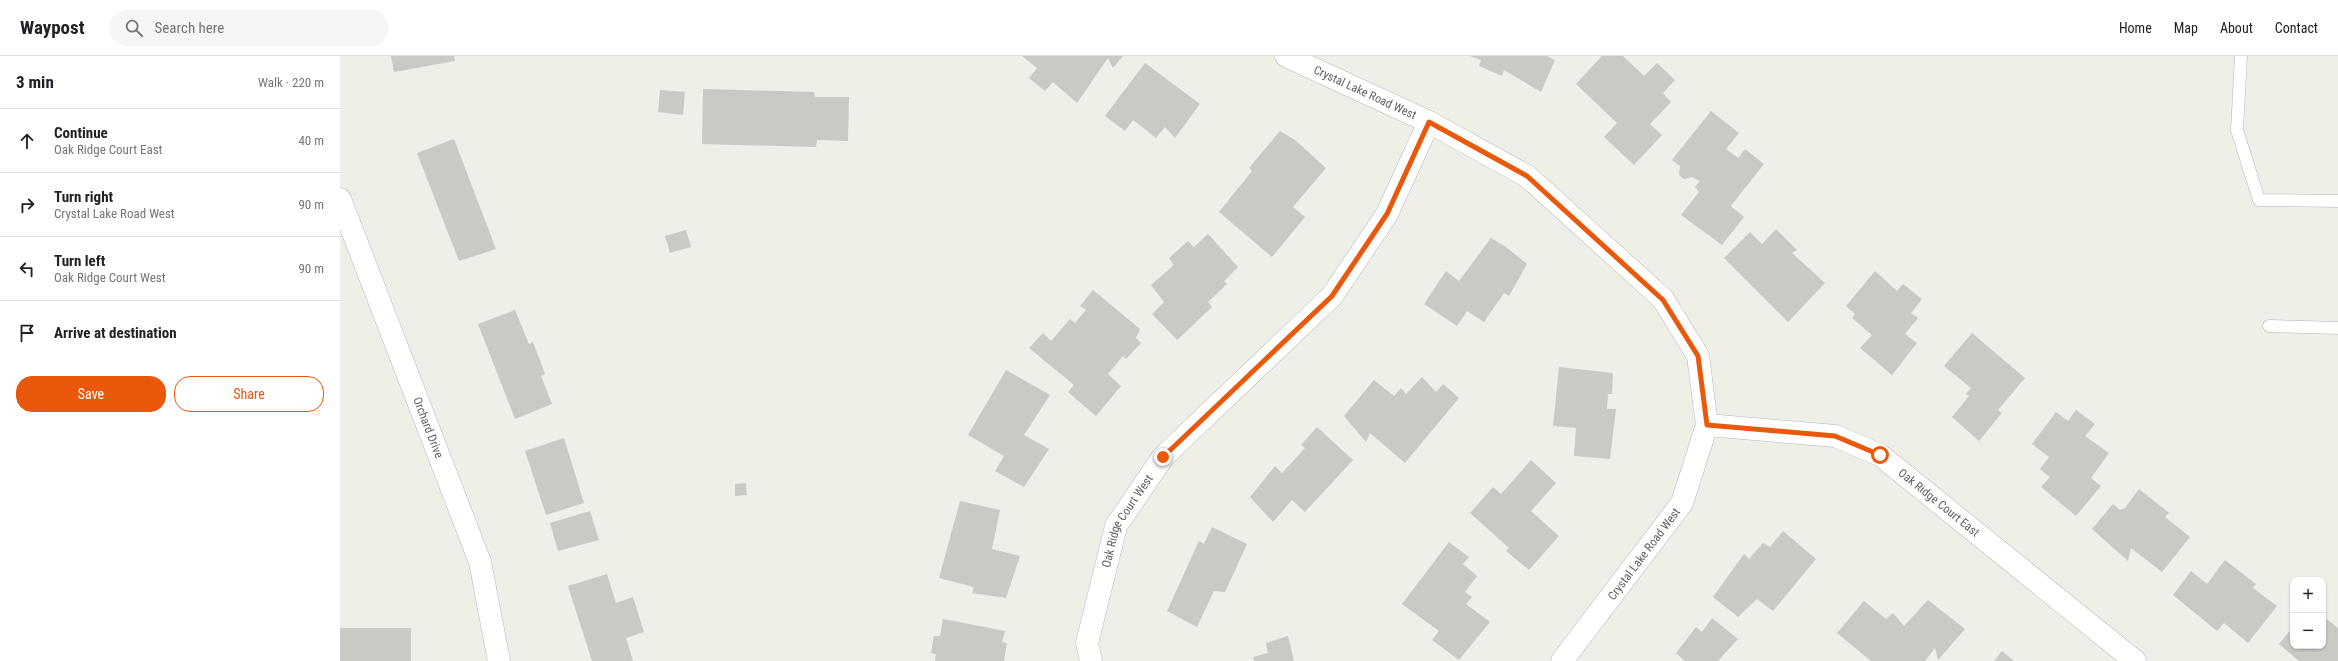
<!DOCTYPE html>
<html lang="en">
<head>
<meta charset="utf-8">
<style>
  body { margin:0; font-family:"Roboto Condensed",sans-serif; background:#f6f6f6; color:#202124 }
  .controls { position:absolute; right:12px; bottom:12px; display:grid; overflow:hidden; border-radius:8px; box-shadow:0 1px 3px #0004 }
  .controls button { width:36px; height:36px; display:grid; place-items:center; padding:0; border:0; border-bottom:1px solid #e0e0e0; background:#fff; color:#202124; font:20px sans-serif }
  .stop { position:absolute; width:12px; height:12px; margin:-9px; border:3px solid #ea580c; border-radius:50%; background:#fff }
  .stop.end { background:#ea580c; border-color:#fff; box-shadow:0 1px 4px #0008 }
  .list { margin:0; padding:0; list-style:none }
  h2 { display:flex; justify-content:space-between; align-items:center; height:52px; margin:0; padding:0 16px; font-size:17px }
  h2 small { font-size:13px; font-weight:400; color:#757577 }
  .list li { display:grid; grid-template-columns:26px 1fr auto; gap:12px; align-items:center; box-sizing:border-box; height:64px; padding:0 16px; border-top:1px solid #e0e0e0 }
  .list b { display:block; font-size:15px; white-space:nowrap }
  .list p { margin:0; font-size:13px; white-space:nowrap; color:#757577 }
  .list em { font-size:13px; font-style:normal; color:#757577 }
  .actions { display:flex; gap:8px; padding:12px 16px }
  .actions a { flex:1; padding:9px 0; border:1px solid #ea580c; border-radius:16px; text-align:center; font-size:14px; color:#ea580c }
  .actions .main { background:#ea580c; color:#fff }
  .icon { flex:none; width:22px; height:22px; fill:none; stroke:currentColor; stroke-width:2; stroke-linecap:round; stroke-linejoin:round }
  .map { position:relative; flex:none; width:1998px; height:605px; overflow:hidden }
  header { display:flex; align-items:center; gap:24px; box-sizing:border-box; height:56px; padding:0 20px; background:#fff; border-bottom:1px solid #e0e0e0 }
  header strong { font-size:19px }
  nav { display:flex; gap:22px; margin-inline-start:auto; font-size:14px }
  .search { width:280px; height:36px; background:#f6f6f6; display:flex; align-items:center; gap:10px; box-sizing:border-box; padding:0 14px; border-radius:22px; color:#757577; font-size:15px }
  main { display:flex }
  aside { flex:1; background:#fff }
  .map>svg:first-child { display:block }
  .building { fill:#cbc9c4 }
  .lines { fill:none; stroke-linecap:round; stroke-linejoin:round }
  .lane-casing { stroke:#b4b7bb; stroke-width:13 }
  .street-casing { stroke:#b4b7bb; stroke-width:23 }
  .lane { stroke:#fff; stroke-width:12 }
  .street { stroke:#fff; stroke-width:22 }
  .route { stroke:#ea580c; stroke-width:5 }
  .labels { text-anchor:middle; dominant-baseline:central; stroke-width:3; stroke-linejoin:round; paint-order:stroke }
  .street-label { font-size:12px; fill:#5f6266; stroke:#fff }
</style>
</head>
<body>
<header>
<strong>Waypost</strong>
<div class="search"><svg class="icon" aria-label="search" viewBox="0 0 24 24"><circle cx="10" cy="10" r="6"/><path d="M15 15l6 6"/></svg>Search here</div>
<nav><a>Home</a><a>Map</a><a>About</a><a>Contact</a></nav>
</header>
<main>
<aside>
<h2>3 min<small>Walk · 220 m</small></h2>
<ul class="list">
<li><svg class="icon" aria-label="ahead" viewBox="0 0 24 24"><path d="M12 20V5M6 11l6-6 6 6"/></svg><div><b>Continue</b><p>Oak Ridge Court East</p></div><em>40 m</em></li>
<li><svg class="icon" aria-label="right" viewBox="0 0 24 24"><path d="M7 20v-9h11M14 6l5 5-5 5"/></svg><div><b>Turn right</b><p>Crystal Lake Road West</p></div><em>90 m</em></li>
<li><svg class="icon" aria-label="left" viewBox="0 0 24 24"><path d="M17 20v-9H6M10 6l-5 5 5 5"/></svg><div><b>Turn left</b><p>Oak Ridge Court West</p></div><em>90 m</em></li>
<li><svg class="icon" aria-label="arrive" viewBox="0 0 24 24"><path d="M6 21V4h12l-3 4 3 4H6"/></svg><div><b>Arrive at destination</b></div></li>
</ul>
<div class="actions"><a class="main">Save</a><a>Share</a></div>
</aside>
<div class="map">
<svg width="1998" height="605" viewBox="0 0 1998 605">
  <rect width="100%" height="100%" fill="#efeee7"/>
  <g class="building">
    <path d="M51 0H114L115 5 54 16Z"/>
    <path d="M682 0H783L773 12 768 2 737 47 713 26 705 35 689 22 697 12Z"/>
    <path d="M1130 0H1207L1215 4 1201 36 1164 14 1162 20 1139 10 1141 4Z"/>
    <path d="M1262 0H1283L1304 20 1317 7 1335 24 1323 37 1331 46 1310 68 1322 79 1294 109 1264 81 1277 67 1236 28Z"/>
    <path d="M805 7 860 48 835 82 825 71 816 82 793 64 785 75 765 60Z"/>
    <path d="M363 33 474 36 475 41H509L508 85 477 84 476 91 362 88Z"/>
    <path d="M320 34 345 36 343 59 318 56Z"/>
    <path d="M1371 55 1399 77 1386 93 1398 102 1405 93 1424 108 1391 150 1404 161 1382 189 1341 159 1359 136 1355 131 1360 125 1352 121 1344 123 1339 119 1340 110 1332 104Z"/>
    <path d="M940 75 955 84 986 112 953 151 965 161 932 201 879 156 912 115 909 112Z"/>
    <path d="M114 83 156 193 119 205 77 97Z"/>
    <path d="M1436 173 1457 194 1452 197 1485 227 1448 266 1384 202 1410 176 1422 188Z"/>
    <path d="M346 174 351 191 330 197 325 180Z"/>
    <path d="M868 178 898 211 884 225 887 228 868 246 872 251 837 284 812 258 824 246 811 229 834 209 829 202 848 185 854 191Z"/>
    <path d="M1151 182 1166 191 1187 208 1169 240 1164 237 1144 266 1127 255 1117 270 1084 248 1106 215 1119 225Z"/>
    <path d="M1535 215 1557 235 1563 228 1582 243 1571 257 1578 262 1565 278 1577 287 1552 319 1520 292 1532 279 1512 262 1515 258 1506 250Z"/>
    <path d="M753 234 800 273 796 282 801 287 786 303 783 300 768 318 781 330 756 360 728 336 734 329 689 292 703 277 711 285 730 263 735 267 746 254 740 250Z"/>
    <path d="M175 254 189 288 193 286 205 318 201 320 212 348 175 363 138 268Z"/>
    <path d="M1632 277 1685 322 1658 354 1662 357 1639 385 1612 361 1629 340 1626 338 1631 332 1604 310Z"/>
    <path d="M1219 311 1273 317 1272 338H1268L1267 353H1276L1270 403 1234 400 1236 372 1213 370Z"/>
    <path d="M666 314 710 339 684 379 709 393 684 431 655 415 664 400 628 379Z"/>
    <path d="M1082 321 1096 336 1103 328 1119 342 1065 407 1030 377 1026 386 1004 360 1034 324 1054 340 1061 332 1066 338Z"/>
    <path d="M1736 354 1755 368 1745 380 1769 397 1751 422 1761 430 1736 460 1701 431 1710 421 1700 413 1709 401 1692 388 1716 356 1728 365Z"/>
    <path d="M977 371 1013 404 965 456 952 444 933 466 910 441 935 410 942 417 965 392 961 389Z"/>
    <path d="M224 382 244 447 206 459 185 395Z"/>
    <path d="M1191 404 1216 427 1191 455 1219 480 1189 514 1166 495 1169 492 1130 457 1153 431 1161 438Z"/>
    <path d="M406 427 407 439 395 440V428Z"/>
    <path d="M1799 433 1829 457 1825 461 1850 481 1822 516 1791 492 1788 505 1752 473 1773 448 1780 454 1785 452Z"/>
    <path d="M620 445 660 454 652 493 680 500 666 542 632 537 634 531 599 522Z"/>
    <path d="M250 455 259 484 218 495 210 467Z"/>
    <path d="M872 471 907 488 885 536 874 535 857 571 827 555 859 485 864 488Z"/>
    <path d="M1443 475 1476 503 1433 555 1417 543 1398 561 1373 541 1404 498 1409 503 1423 487 1430 491Z"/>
    <path d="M1109 486 1129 501 1123 508 1137 520 1125 536 1132 541 1126 548 1150 566 1119 604 1092 584 1099 575 1062 548Z"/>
    <path d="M1885 504 1916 528 1913 532 1937 550 1908 587 1884 567 1877 575 1833 539 1851 515 1867 528Z"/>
    <path d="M267 518 276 547 293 541 304 576 286 582 293 605H252L228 530Z"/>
    <path d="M1588 544 1625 573 1598 604 1595 592 1585 605H1531L1497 577 1524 545 1546 563 1553 557 1564 570Z"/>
    <path d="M1983 560 1998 572V605H1959L1939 588 1953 571V590H1983Z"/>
    <path d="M1372 562 1398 583 1378 605H1345L1336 597 1356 571 1362 576Z"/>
    <path d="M603 563 665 575 662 586 667 587 664 605H595L596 598 591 597 594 580H600Z"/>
    <rect x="0" y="572" width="71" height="33"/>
    <path d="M948 580 954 605H914L913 601 928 597 926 587Z"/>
    <path d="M1662 595 1674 605H1654Z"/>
  </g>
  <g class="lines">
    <defs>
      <g id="lane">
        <path d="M1901 0 1897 74 1919 144 1998 145"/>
        <path d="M1929 270 1998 272"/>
      </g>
      <g id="street">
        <path id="s1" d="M946 0 1089 66 1187 120 1323 243 1358 300 1367 369 1342 447 1222 605"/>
        <path id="s2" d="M0 143 140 506 159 605"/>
        <path id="s3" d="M1367 369 1495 380 1540 399 1795 605"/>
        <path id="s4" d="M751 605 747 587 776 470 823 401 992 240 1047 158 1089 66"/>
      </g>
    </defs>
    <use href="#lane" class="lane-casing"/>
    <use href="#street" class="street-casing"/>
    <use href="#lane" class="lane"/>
    <use href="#street" class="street"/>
  </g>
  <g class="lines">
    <path class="route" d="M823 401 992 240 1047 158 1089 66 1187 120 1323 244 1358 300 1367 369 1495 380 1540 399"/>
  </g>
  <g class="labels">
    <g class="street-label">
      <text stroke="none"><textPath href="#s1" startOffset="87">Crystal Lake Road West</textPath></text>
      <text stroke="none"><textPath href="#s2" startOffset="245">Orchard Drive</textPath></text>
      <text stroke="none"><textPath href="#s3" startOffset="253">Oak Ridge Court East</textPath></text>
      <text stroke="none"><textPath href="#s4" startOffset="148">Oak Ridge Court West</textPath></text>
      <text transform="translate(1304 498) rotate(-53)">Crystal Lake Road West</text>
    </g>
  </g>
</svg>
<div class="controls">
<button>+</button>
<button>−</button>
</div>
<div class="stop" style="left:1540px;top:399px"></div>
<div class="stop end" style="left:823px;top:401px"></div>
</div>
</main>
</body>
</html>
